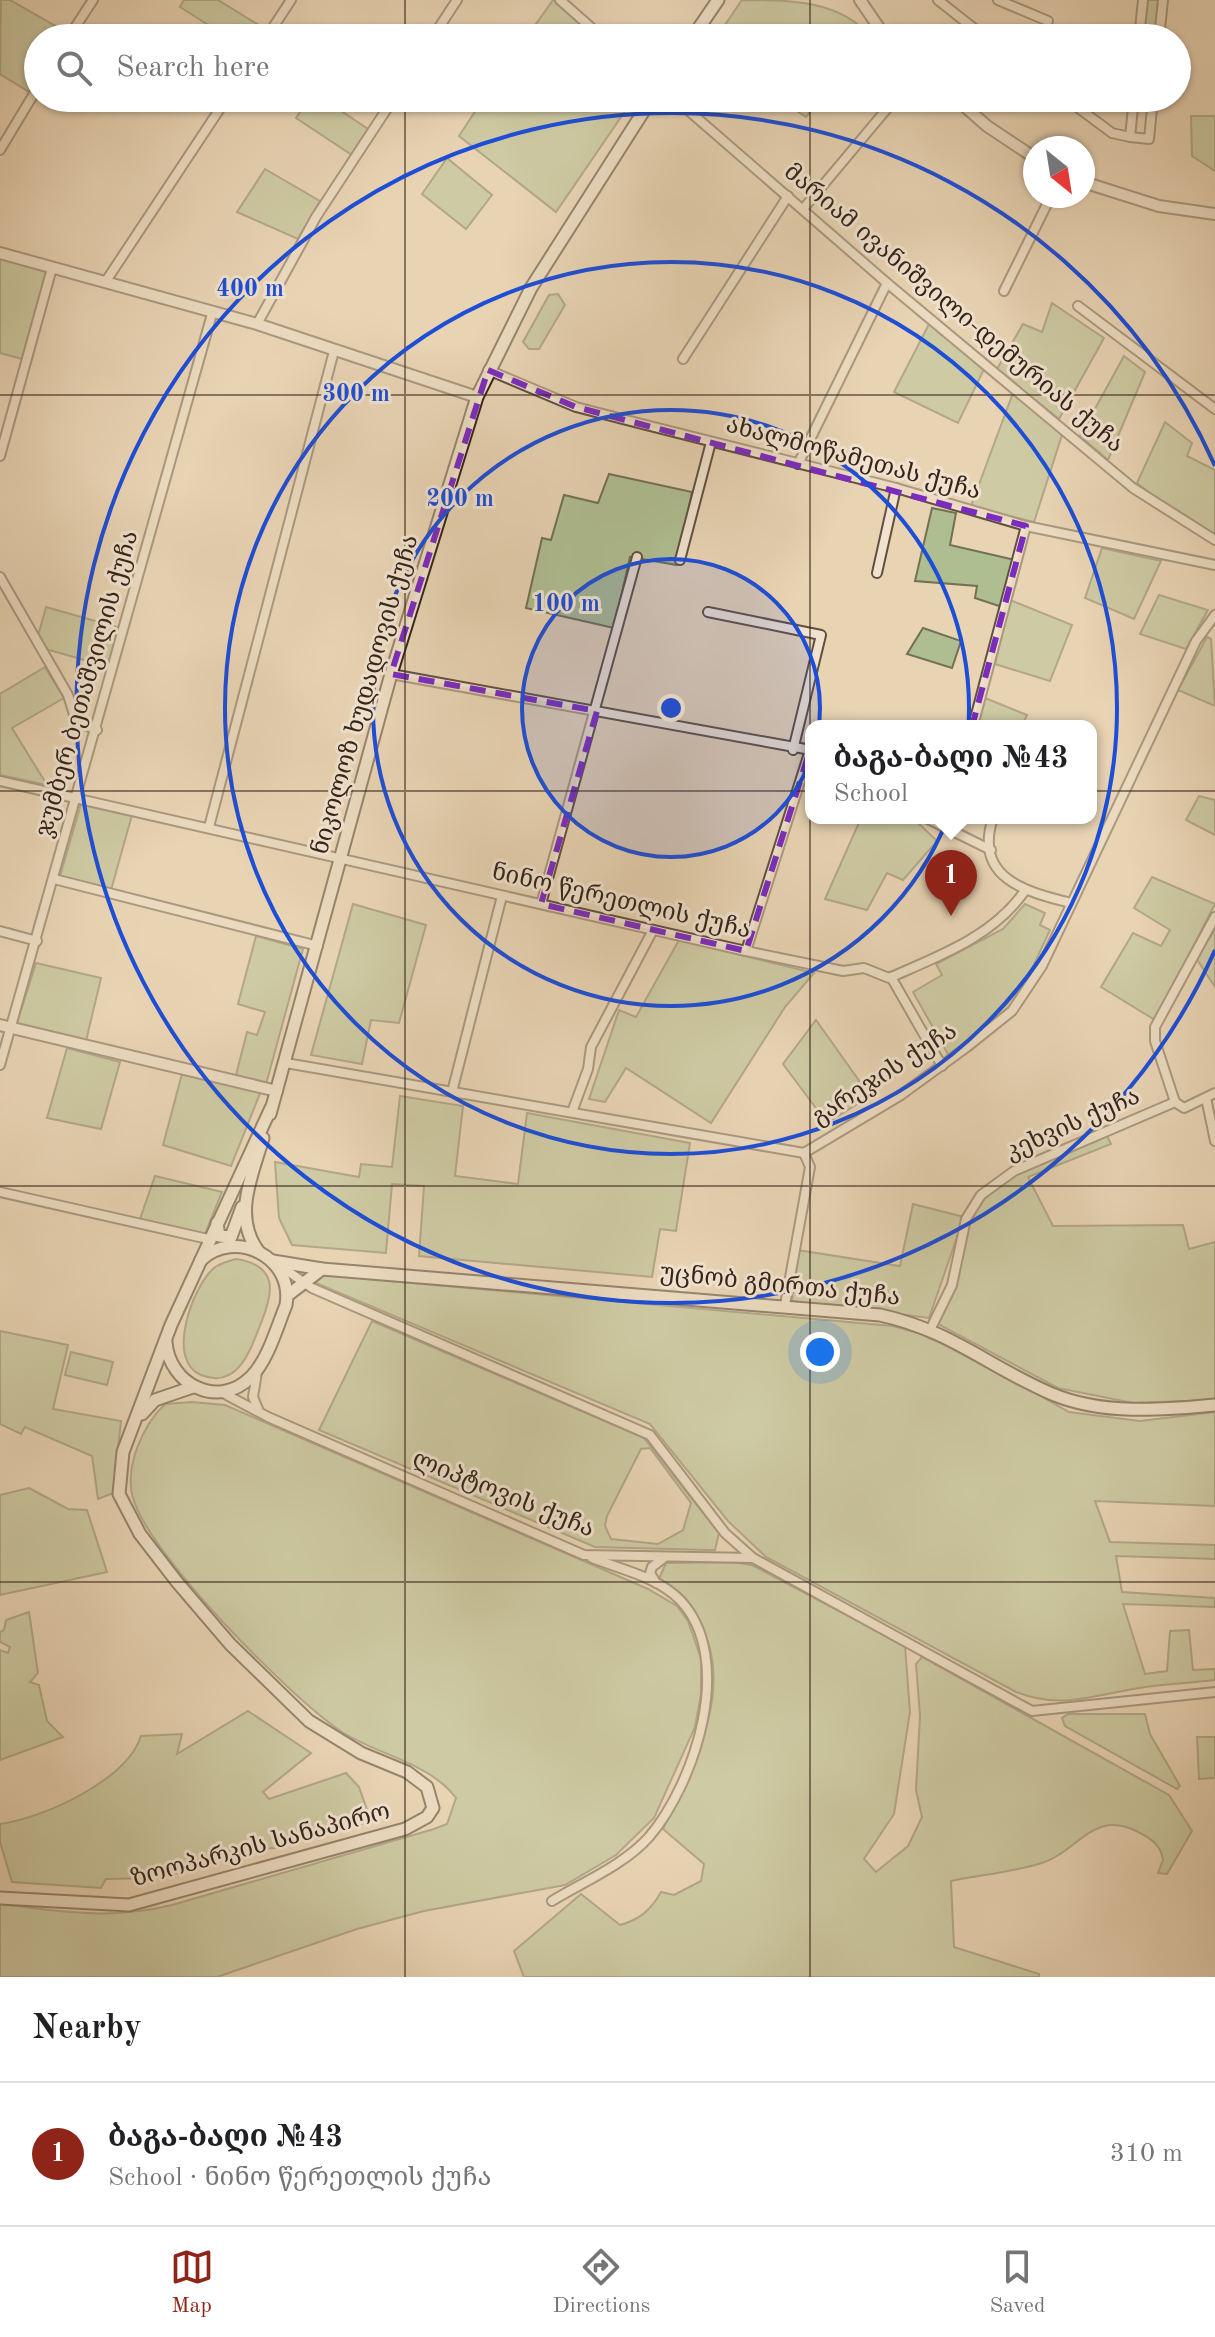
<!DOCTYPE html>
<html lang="en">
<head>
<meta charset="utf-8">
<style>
  body { margin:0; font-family:"Old Standard TT","Noto Serif Georgian",serif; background:#f2f2f2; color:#202124 }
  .compass { position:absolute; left:1023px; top:136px; width:72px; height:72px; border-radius:50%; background:#fff; box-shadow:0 2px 6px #0004; rotate:150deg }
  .you { position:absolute; left:820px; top:1352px; width:28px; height:28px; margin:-20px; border:6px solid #fff; border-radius:50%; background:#1a73e8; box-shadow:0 0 0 12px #1a73e833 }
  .badge { display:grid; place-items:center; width:52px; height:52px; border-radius:50%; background:#8f2418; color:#fff; font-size:26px; font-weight:700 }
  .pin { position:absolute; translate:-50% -66px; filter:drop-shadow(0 2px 4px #0008) }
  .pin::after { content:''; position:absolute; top:42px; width:28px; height:24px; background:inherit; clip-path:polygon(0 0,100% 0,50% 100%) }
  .popup { position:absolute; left:805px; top:720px; width:292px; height:104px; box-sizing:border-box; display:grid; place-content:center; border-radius:16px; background:#fff; filter:drop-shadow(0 2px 6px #0005); font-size:26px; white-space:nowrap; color:#757577 }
  .popup b { font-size:30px; color:#202124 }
  .popup::after { content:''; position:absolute; left:50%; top:100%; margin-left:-16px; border:16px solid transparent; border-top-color:#fff }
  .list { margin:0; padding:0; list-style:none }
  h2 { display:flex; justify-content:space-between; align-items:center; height:104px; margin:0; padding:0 32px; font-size:34px }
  h2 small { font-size:26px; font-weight:400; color:#757577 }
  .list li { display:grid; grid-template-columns:52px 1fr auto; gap:24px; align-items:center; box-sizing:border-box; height:144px; padding:0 32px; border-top:2px solid #e0e0e0 }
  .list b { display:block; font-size:30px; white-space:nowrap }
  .list p { margin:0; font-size:26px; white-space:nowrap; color:#757577 }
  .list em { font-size:26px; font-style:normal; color:#757577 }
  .icon { flex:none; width:44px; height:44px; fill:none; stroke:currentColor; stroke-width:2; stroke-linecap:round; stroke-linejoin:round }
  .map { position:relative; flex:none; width:1215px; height:1977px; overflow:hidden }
  .search { position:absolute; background:#fff; box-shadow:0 2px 6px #0004; left:24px; right:24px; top:24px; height:88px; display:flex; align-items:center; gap:20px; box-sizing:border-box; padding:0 28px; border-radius:44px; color:#757577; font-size:30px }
  .sheet { height:248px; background:#fff }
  nav { display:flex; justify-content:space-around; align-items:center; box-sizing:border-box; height:112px; border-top:2px solid #e0e0e0; background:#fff; font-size:22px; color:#757577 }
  nav a { display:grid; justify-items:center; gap:4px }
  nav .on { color:#8f2418 }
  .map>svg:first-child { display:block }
  .green { fill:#afbe91; stroke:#727156; stroke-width:2; fill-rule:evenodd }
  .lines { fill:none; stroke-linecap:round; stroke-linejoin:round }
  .minor-casing { stroke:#615040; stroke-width:12 }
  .tertiary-casing { stroke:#615040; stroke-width:14 }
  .secondary-casing { stroke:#34241a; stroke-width:15 }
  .minor { stroke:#f0e2ce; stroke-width:8 }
  .tertiary { stroke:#f0e2ce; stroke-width:10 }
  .secondary { stroke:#f0e2ce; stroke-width:11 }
  .marked { fill:none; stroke:#7b2cbf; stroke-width:6; stroke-dasharray:16 10; stroke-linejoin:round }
  .grid { fill:none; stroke:#34241a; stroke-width:2; stroke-opacity:0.55 }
  .ring { fill:none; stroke:#1d4ed8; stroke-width:4 }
  .labels { text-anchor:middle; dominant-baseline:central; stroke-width:6; stroke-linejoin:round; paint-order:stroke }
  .street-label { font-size:24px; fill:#34241a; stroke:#f0e2ce }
  .centre { fill:#1d4ed8; stroke:#f0e2ce; stroke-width:4 }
  .ring-label { font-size:24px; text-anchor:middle; font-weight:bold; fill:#1d4ed8; stroke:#f0e2ce; stroke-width:6; stroke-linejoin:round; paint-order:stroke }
</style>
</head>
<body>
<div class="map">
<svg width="1215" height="1977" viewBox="0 0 1215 1977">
  <rect width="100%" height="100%" fill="#e8d3b3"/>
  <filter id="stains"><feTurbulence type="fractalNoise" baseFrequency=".0025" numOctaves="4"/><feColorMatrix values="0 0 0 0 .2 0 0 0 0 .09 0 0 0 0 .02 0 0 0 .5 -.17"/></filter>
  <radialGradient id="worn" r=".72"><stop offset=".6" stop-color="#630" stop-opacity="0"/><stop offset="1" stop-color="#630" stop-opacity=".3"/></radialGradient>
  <g class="green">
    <path d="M1 0H10L66 32 62 38H38V81L31 93 0 74Z"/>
    <path d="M184 0H218L265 29 259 38H207L213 28 180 7Z"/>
    <path d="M553 0H555L598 38H526Z"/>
    <path d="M742 0C789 0 842 0 871 38H716Z"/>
    <path d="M1146 0H1160L1157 38H1143Z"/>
    <path d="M309 98H322L368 129 352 155 296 118Z"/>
    <path d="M484 98H634L556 212 459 136Z"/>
    <path d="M834 98 829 104 821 99 806 117 779 99Z"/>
    <path d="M1191 116H1215V171L1192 156Z"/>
    <path d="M447 158 492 195 466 229 422 194Z"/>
    <path d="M265 169 320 201 298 239 237 212Z"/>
    <path d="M0 258 47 271 22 359 0 353Z"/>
    <path d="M558 294 565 305 539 349H529L523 342 549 295Z"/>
    <path d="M1052 303 1104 338 1059 419 997 369 1023 324 1042 332Z"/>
    <path d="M929 324 984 369 958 423 894 392Z"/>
    <path d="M1124 356 1145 372 1108 460 1080 436Z"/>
    <path d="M1013 393 1062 435 1034 522 971 506Z"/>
    <path d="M1165 422 1192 443 1187 456 1215 470V535L1176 514 1137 483Z"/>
    <path d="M609 474 692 492 677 565 630 557 614 628 526 608 542 538 551 540 564 495 598 503Z"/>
    <path d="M932 508 956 513 950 545 1015 560 1002 607 975 598 977 586 915 581Z"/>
    <path d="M1102 548 1161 561 1134 619 1085 598Z"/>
    <path d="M1159 595 1208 610 1186 649 1140 634Z"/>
    <path d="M1010 600 1072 625 1050 681 995 664Z"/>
    <path d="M46 607 120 628 109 667 45 649 38 636Z"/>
    <path d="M923 628 961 641 952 668 907 654Z"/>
    <path d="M1207 637 1211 639 1215 706 1178 690Z"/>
    <path d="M45 667 64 698 12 728 47 785 0 775V694Z"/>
    <path d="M985 698 1027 715 1022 726H977Z"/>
    <path d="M1199 796 1215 800V835L1186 820Z"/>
    <path d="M81 804 132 815 111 890 60 876Z"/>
    <path d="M861 818H913L937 841 903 880 887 873 867 910 825 899Z"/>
    <path d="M1152 877 1215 904 1155 1020 1101 987 1133 933 1161 946 1170 930 1134 908Z"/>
    <path d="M353 904 426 925 399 1023 371 1020 362 1064 311 1055Z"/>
    <path d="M1025 904 1045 913 1040 925 1050 930 1023 988 1009 1009 949 1056 913 992 942 975 936 964 1003 929Z"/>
    <path d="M1215 930V987L1196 958Z"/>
    <path d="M256 936 303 949 266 1084 236 1075 247 1032 257 1035 265 1012 238 1004Z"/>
    <path d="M679 940 814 973 785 1007 711 1123 626 1068 605 1102 589 1099 619 1010 636 1017Z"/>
    <path d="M36 963 101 978 86 1041 16 1026Z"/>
    <path d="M816 1020 870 1096 827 1123 783 1064Z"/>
    <path d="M67 1048 120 1062 101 1129 47 1118Z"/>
    <path d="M182 1074 261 1091 231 1166 163 1145Z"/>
    <path d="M400 1096 463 1106 455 1176 518 1184 527 1113 690 1143 676 1231 660 1229 652 1277 419 1256 424 1186 392 1184 386 1253 292 1245 279 1218 275 1162 359 1177 361 1164 392 1167Z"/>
    <path d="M1107 1136 1111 1144 1028 1177 1053 1226 1183 1225 1189 1249 1215 1242V1400L1133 1403 1058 1388 938 1324 969 1220 983 1200 1013 1176 1089 1140Z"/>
    <path d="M155 1176 222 1192 205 1234 140 1219Z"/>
    <path d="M913 1204 964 1217 929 1318 792 1301 797 1250 900 1266Z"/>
    <path d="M236 1259C282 1266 272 1297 259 1328 249 1354 236 1389 201 1375 165 1360 193 1286 214 1268 220 1263 229 1261 236 1259Z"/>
    <path d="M324 1275 893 1326 942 1340 1069 1412 1140 1421 1215 1412V1506L1095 1501 1110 1542 1215 1545V1559L1116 1556 1122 1592 1215 1598V1607L1123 1604 1145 1674 1167 1671 1170 1631 1189 1630 1193 1670 1215 1669V1680C1190 1683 1164 1684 1139 1688 1094 1695 1061 1710 1016 1692L766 1557 728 1521 650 1424 316 1283 317 1277Z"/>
    <path d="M372 1321 644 1438 719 1533 715 1550H707L595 1547 319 1430ZM650 1448 691 1503 683 1530 658 1544 611 1539 605 1526 607 1516 641 1449Z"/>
    <path d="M0 1331 68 1345 53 1409 121 1421 113 1493 98 1499 92 1456 25 1427 21 1434 0 1424Z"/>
    <path d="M71 1352 113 1362 107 1385 65 1375Z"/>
    <path d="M192 1402 225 1405 648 1589 677 1606 688 1621 701 1659V1694L695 1727 654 1818 616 1855 565 1885 424 1911 357 1929 217 1977H0V1904C64 1912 109 1920 172 1905L434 1829 447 1824 456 1798C430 1763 378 1755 342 1732 290 1697 149 1555 133 1498 124 1467 143 1425 165 1404Z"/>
    <path d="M29 1488 68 1509 87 1510 107 1572 0 1595V1495Z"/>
    <path d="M734 1562 752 1565 905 1646 910 1712 894 1814 864 1859 876 1872 908 1846 922 1817 916 1790 920 1716 916 1664 922 1657 1169 1795 1192 1831 1167 1874 1158 1873 1163 1860C1161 1846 1152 1839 1140 1833 1094 1807 1079 1851 1042 1863 1013 1872 981 1875 951 1881L954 1947 1039 1974V1977H524L514 1951 581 1894 620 1925C639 1920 651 1910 661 1892L674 1895 701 1881 704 1864 663 1829C705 1745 754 1647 659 1579L666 1563Z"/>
    <path d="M29 1612 38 1673 30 1682 39 1685 47 1721 63 1737 0 1760V1650L8 1653 10 1647 0 1642V1632L4 1630 6 1620Z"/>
    <path d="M248 1711 311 1753 263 1792 269 1799 346 1773 359 1787 371 1821 274 1848 209 1853 202 1868 156 1878 106 1879 101 1888 12 1882 0 1842V1824C44 1818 127 1780 141 1736L182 1734 177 1754Z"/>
    <path d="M1068 1714H1145L1150 1734 1180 1786 1177 1789 1065 1726 1062 1718Z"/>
    <path d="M1197 1737H1215V1778L1199 1779Z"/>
  </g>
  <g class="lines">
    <defs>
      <g id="minor">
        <path d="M560 0 603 38"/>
        <path d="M938 0 986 38"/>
        <path d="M998 0 1048 21"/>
        <path d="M68 38 93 0"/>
        <path d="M266 38 291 0"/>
        <path d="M432 38 457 0"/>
        <path d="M1139 38 1143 0"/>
        <path d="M1159 38 1163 0"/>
        <path d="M674 98 887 283 1133 488 1215 540"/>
        <path d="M1065 98 1112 133 1130 137"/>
        <path d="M1134 98 1130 137 1149 139 1153 98"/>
        <path d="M0 150 38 87"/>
        <path d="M803 209 896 98"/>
        <path d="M106 281 227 98"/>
        <path d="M1004 291 1051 196"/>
        <path d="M1078 306 1215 409"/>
        <path d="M257 324 316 217 394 98"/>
        <path d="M683 359 788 196"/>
        <path d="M488 370 576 407 638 423 896 488 1026 526 1215 565"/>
        <path d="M0 456 52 268"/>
        <path d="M798 464 887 283"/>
        <path d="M680 560 711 442"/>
        <path d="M877 573 896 488"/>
        <path d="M0 577 68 695 76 721 97 730"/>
        <path d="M708 612 821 635 793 750"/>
        <path d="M391 674 811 750"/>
        <path d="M973 726 1026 526"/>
        <path d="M0 781 746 951 843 971 864 968 889 978C939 956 992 937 1024 892"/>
        <path d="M926 818 991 850"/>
        <path d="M993 818C973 878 1026 892 1071 903"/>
        <path d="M209 827 334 351"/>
        <path d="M54 879 318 946"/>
        <path d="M541 904 637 557"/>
        <path d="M0 931 37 941"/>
        <path d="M746 951 810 750"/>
        <path d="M891 977 942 1066"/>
        <path d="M286 1063 804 1153 901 1095 967 1047 1012 1011 1042 966 1196 641 1215 615"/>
        <path d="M0 1065 212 314"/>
        <path d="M452 1092 502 896"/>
        <path d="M1206 1098 1215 1141"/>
        <path d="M1175 1102 1155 1041V1027L1215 917"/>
        <path d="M1175 1102 1184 1108 1215 1093"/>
        <path d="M572 1112 588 1069 591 1047 653 930"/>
        <path d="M0 1192 208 1239"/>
        <path d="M276 1263 312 1288 650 1435 725 1533 753 1558 1032 1711 1215 1692"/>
        <path d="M785 1305 810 1167 804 1153"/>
        <path d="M931 1328 952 1285 966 1219 981 1195 1014 1171 1175 1102"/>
        <path d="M257 1372 253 1397 258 1409"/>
        <path d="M223 1393 268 1417 584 1555 753 1558"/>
        <path d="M656 1583 650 1573 652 1567 665 1557"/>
        <path d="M552 1901C583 1882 624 1865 649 1837 695 1783 736 1659 680 1600 658 1577 620 1569 592 1558"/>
      </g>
      <g id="tertiary">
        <path d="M860 0 886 38"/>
        <path d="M955 98 987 126 1035 158"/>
        <path d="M1083 182 1159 206 1215 214"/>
        <path d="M0 253 257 324 477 397"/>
        <path d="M0 1025 277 1091"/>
      </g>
      <g id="secondary">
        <path d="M692 38 718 0"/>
        <path d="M270 1114 391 674 477 397 531 288 652 98"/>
        <path d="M217 1223 219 1236 231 1237 242 1207"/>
        <path d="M259 1252C232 1217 252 1176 263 1138"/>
        <path d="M273 1261 322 1269 880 1315C950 1330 989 1367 1052 1394 1102 1415 1162 1410 1215 1405"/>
        <path d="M288 1295 322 1269"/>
        <path d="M166 1342C169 1384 218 1410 251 1377 268 1360 277 1327 286 1305 294 1257 235 1228 201 1260"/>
        <path d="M142 1414 155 1400 193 1387"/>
        <path d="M0 1898 129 1905 405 1829 427 1817 433 1808 427 1787 407 1772 361 1753 309 1721 230 1644 177 1582 140 1534 119 1494 123 1452 171 1325 271 1108"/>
      </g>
    </defs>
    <use href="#minor" class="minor-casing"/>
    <use href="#tertiary" class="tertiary-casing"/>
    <use href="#secondary" class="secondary-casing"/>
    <use href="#minor" class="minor"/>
    <use href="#tertiary" class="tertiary"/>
    <use href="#secondary" class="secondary"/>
  </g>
  <path d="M0 0H1215V1977H0ZM488 370 576 407 1026 526 956 786 810 750 746 951 541 904 597 711 391 674Z" fill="#e8d3b3" fill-opacity=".55" fill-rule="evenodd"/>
  <path class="marked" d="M488 370 576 407 1026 526 956 786 810 750 746 951 541 904 597 711 391 674Z"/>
  <path class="grid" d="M405 0V38M810 0V38M405 98V1977M810 98V1977M0 395H1215M0 791H1215M0 1186H1215M0 1582H1215"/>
  <circle cx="671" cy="708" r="149" fill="#1d4ed8" fill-opacity=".12"/>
  <g class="ring">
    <circle cx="671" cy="708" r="149"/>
    <circle cx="671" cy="708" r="298"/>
    <circle cx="671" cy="708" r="446"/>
    <path d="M1215 950A595 595 0 1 1 1215 466"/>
  </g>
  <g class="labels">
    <g class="street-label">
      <text transform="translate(953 309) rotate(40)">მარიამ ივანიშვილი-დემურიას ქუჩა</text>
      <text transform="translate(853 459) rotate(15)">ახალმოწამეთას ქუჩა</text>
      <text transform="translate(88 684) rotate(-74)">ჯუმბერ ბეთაშვილის ქუჩა</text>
      <text transform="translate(366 695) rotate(-74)">ნიკოლოზ ხუდადოვის ქუჩა</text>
      <text transform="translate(621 902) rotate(13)">ნინო წერეთლის ქუჩა</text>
      <text transform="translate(885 1075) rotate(-33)">გარეჯის ქუჩა</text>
      <text transform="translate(1073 1125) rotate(-24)">კეხვის ქუჩა</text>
      <text transform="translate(780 1286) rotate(6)">უცნობ გმირთა ქუჩა</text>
      <text transform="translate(503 1495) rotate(22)">ლიპტოვის ქუჩა</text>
      <text transform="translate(261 1846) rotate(-15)">ზოოპარკის სანაპირო</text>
    </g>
  </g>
  <circle cx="671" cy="708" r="12" class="centre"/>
  <g class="ring-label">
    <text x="250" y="296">400 m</text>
    <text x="356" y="401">300 m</text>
    <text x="460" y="506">200 m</text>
    <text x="566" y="611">100 m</text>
  </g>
  <rect width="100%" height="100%" filter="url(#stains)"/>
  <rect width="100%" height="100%" fill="url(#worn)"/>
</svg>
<svg class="compass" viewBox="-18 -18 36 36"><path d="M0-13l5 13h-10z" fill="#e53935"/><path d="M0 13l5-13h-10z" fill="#757577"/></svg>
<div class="you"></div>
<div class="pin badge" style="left:951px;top:916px">1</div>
<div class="popup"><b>ბაგა-ბაღი №43</b>School</div>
<div class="search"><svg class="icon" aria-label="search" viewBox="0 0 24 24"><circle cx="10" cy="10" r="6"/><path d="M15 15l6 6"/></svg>Search here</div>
</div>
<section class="sheet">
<h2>Nearby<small></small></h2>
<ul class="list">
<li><span class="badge">1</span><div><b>ბაგა-ბაღი №43</b><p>School · ნინო წერეთლის ქუჩა</p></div><em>310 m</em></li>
</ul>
</section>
<nav>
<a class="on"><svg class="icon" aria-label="map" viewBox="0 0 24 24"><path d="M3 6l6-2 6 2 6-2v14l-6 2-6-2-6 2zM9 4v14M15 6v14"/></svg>Map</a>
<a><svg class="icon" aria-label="directions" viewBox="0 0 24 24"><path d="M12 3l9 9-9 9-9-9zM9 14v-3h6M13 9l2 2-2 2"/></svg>Directions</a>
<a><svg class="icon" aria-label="saved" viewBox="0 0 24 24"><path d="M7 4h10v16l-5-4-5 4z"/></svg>Saved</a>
</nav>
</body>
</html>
